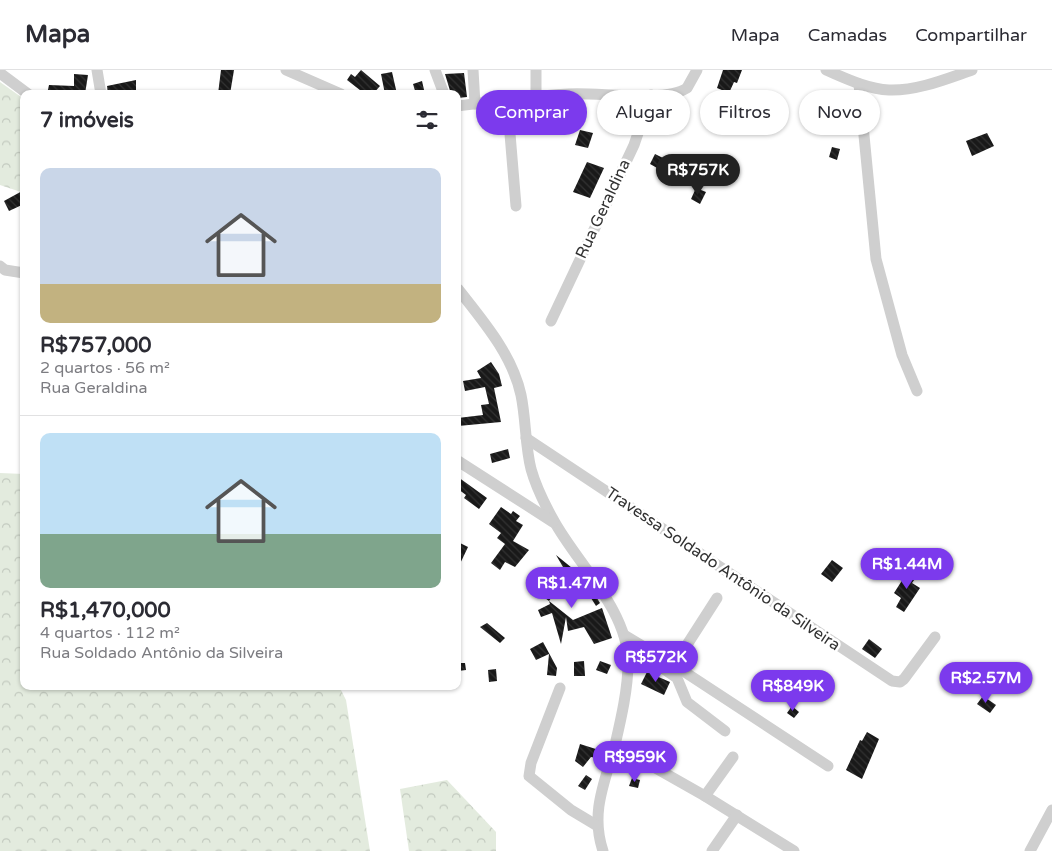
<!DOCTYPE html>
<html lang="pt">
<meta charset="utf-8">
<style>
body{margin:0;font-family:"Varela Round",sans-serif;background:#f7f7f7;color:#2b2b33;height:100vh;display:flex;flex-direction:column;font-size:19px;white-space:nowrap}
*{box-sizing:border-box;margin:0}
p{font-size:16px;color:#7c7c81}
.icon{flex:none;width:28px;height:28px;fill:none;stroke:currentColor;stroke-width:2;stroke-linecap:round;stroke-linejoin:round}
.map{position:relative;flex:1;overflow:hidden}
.details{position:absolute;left:20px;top:20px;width:441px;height:600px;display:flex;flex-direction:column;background:#fff;border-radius:10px;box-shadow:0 1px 4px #0004}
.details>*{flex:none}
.top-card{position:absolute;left:476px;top:20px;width:475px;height:45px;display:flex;gap:10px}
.price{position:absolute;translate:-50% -42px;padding:0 11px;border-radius:18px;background:#7c3aed;color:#fff;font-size:16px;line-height:32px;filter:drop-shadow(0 1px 2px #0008)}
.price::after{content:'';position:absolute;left:50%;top:30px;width:15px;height:11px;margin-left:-8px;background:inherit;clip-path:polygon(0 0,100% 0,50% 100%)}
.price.active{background:#222;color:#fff}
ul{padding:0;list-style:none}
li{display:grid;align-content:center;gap:10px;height:265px;padding:0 20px}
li+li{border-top:1px solid #e1e1e2}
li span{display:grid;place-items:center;height:155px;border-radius:10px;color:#555}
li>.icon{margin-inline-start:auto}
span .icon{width:90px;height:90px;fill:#fffc;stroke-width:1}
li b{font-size:21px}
h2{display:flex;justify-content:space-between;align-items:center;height:60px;padding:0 20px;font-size:21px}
.pill{padding:0 18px;border-radius:22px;background:#fff;box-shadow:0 1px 4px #0004;font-size:18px;line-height:45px}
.pill.active{background:#7c3aed;color:#fff}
header{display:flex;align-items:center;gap:30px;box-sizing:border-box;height:70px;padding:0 25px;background:#fff;border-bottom:1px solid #e1e1e2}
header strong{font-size:24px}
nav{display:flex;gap:28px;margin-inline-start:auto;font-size:18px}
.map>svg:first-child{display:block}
</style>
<header>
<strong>Mapa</strong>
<nav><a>Mapa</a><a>Camadas</a><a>Compartilhar</a></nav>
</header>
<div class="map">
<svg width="1052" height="781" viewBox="0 0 1052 781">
<defs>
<pattern id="forest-crowns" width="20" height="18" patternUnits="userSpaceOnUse" patternTransform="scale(1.25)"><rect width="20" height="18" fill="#e3ebde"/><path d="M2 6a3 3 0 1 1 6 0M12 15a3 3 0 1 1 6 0" fill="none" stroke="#c3cabf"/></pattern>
<pattern id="building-back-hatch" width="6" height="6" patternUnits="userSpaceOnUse" patternTransform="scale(1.25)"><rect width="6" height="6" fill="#191919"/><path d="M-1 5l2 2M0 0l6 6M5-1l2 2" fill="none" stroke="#323232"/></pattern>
</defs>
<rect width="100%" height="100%" fill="#fff"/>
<!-- forest -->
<g fill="url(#forest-crowns)">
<polygon points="0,12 24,29 24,123 0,115"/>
<polygon points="0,403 24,404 24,616 339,616 346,630 370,781 0,781"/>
<polygon points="447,710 496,762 496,781 409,781 400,719"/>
</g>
<!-- building -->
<g fill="url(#building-back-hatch)">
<polygon points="221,0 234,0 230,24 218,24"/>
<polygon points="361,0 380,16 373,24 365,24 347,10 351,4 355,7"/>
<polygon points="723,0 742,0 737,13 734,12 729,23 717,18"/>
<polygon points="392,2 397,24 385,24 381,4"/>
<polygon points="464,3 467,27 458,28 458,24 451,24 445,4"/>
<polygon points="74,4 88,5 85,24 47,24 49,15 74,16"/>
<polygon points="136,10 136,24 108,24 107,16"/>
<polygon points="422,11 425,24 416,24 413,14"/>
<polygon points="608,50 618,55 614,62 605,58"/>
<polygon points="580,60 593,63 588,78 575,75"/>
<polygon points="987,63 994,76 972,86 966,71"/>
<polygon points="832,77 840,79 837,90 829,87"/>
<polygon points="655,84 665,89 659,99 650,94"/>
<polygon points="587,92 604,98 590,128 573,122"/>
<polygon points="696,118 706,122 700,134 691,129"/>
<polygon points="24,120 24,134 9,141 4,131"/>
<polygon points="491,292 499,304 502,316 494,318 501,352 458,356 458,348 483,345 481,335 489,334 485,317 465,321 463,311 481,308 477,301"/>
<polygon points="508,379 510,388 492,393 490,384"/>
<polygon points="458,407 487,428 479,439 464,428 466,425 458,419"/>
<polygon points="501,437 511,444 513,441 520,446 516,451 523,455 513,471 529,480 515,497 505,492 500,500 491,493 505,474 497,468 501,463 489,454"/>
<polygon points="460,473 468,477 458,498 458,477"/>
<polygon points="556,485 577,502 576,503 584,520 567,505 549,531 573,550 602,538 612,568 594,574 584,557 568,561 566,547 561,574 552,543 541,547 538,540 550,534 549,531 530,517 535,511 544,518 553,504 556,505 563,497"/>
<polygon points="832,490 843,498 832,512 821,504"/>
<polygon points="910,498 919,503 912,513 920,518 904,542 896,537 901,528 894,523"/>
<polygon points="595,525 600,533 596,536 591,528"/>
<polygon points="487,553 505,568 500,573 480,557"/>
<polygon points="869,569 882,579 875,588 862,579"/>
<polygon points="543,572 557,598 556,606 547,605 549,584 536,590 530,579"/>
<polygon points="584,591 585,606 574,606 574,592"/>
<polygon points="600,591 611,595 607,604 596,600"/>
<polygon points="458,593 465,593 466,600 458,601"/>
<polygon points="1000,594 1008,597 1003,609 995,605"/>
<polygon points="496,599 497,611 489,612 488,600"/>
<polygon points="647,602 670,612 664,625 641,614"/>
<polygon points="795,607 804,612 806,609 815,615 807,628 790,616"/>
<polygon points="983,626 996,635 990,643 977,634"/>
<polygon points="792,636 799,642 794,648 787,643"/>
<polygon points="867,662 879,669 862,709 846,700 860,670 862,671"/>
<polygon points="580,674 599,680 597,688 591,687 583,697 575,691"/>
<polygon points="586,705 592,709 585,720 578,716"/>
<polygon points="632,708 640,710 638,718 629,716"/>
</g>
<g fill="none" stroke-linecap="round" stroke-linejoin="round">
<!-- minor -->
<g stroke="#cfcfcf" stroke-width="11">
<polyline points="97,0 101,24"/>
<polyline points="286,0 341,24"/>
<polyline points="435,0 444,24"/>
<polyline points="473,0 475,34"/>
<path d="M826 0C845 8 867 19 889 20 917 21 946 9 972 0"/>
<polyline points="0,3 28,24"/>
<polyline points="859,14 876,189 902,285 917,321"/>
<polyline points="536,26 536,0"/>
<polyline points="507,28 516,136"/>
<path d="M458 36C495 31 531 26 569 24 599 22 664 33 687 18L697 0"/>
<polyline points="0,196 5,200 24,203"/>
<path d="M458 219C483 251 512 284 521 325 526 349 525 375 531 399 536 417 545 435 554 451 577 493 629 542 628 593 628 619 621 649 615 675 605 712 590 742 603 781"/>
<polyline points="551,251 634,75 651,25"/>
<polyline points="526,368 892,611 900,612 904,609 935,567"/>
<polyline points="458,391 553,452"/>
<polyline points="624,565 674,595 828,696"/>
<polyline points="642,584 677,608 687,632 725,661"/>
<polyline points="674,595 717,528"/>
<polyline points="560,618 531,693 529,706 571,740 596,755"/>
<polyline points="615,675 705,726 794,781"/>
<polyline points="705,726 733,687"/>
<polyline points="712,781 737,745"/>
<polyline points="1030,781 1052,740"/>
</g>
</g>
<g text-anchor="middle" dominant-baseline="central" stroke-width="5" stroke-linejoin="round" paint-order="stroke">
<!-- street labels -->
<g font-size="16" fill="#323232" stroke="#fff">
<text transform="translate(603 139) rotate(-65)">Rua Geraldina</text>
<text transform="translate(723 499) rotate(34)">Travessa Soldado Antônio da Silveira</text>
</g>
</g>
</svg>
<b class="price active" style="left:698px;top:126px">R$757K</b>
<b class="price" style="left:907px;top:520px">R$1.44M</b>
<b class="price" style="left:572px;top:539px">R$1.47M</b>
<b class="price" style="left:656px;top:613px">R$572K</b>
<b class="price" style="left:986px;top:634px">R$2.57M</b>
<b class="price" style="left:793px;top:642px">R$849K</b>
<b class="price" style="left:635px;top:713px">R$959K</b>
<div class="top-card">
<a class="pill active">Comprar</a>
<a class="pill">Alugar</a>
<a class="pill">Filtros</a>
<a class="pill">Novo</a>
</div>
<section class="details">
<h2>7 imóveis<svg class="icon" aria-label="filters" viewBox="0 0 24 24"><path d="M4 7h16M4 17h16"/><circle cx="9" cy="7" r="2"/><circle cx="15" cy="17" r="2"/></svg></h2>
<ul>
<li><span style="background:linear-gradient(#c9d6e8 75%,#c2b280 0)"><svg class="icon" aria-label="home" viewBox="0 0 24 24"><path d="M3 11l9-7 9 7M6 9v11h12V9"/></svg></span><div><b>R$757,000</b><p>2 quartos · 56 m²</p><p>Rua Geraldina</p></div></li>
<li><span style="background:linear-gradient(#bfe0f5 65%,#7fa58c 0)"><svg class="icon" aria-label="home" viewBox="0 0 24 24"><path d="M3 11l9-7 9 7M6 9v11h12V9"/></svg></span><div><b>R$1,470,000</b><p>4 quartos · 112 m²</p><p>Rua Soldado Antônio da Silveira</p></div></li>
</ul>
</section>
</div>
